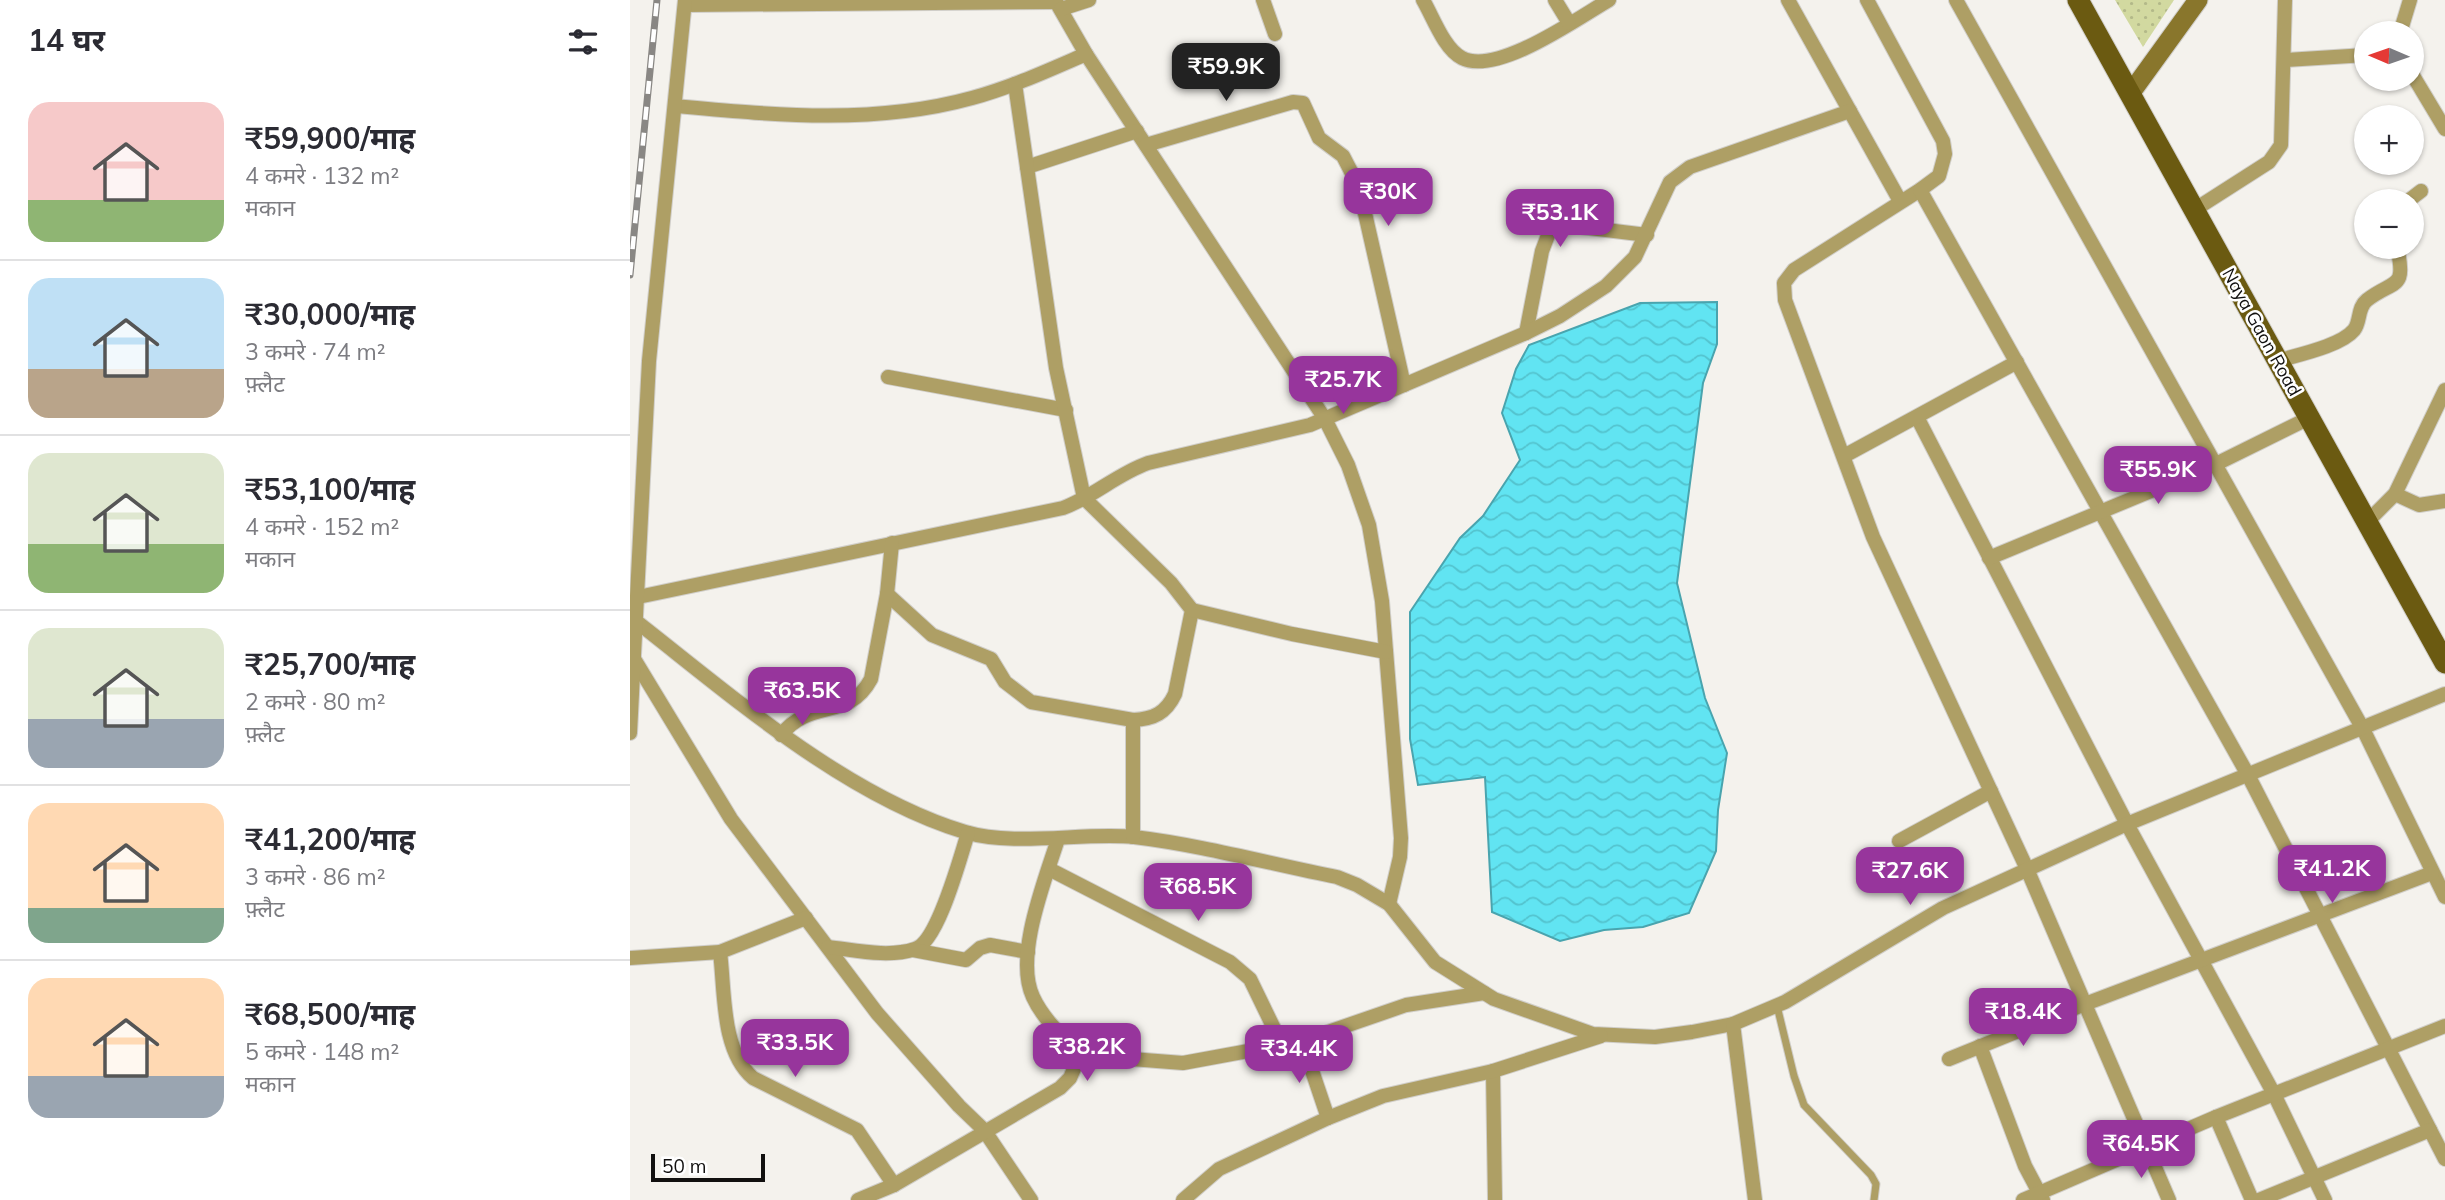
<!DOCTYPE html>
<html lang="hi">
<meta charset="utf-8">
<style>
body{margin:0;font-family:Mulish,"Noto Sans Devanagari",sans-serif;background:#f7f7f7;color:#2b2b33;height:100vh;display:flex;flex-direction:column;font-size:26px;white-space:nowrap}
*{box-sizing:border-box;margin:0}
p{font-size:23px;color:#7c7c81}
.icon{flex:none;width:38px;height:38px;fill:none;stroke:currentColor;stroke-width:2;stroke-linecap:round;stroke-linejoin:round}
.map{position:relative;flex:1;overflow:hidden}
.panel{display:flex;flex-direction:column;background:#fff;width:630px}
.panel>*{flex:none}
.needle{width:46px;rotate:272deg}
.controls{position:absolute;left:1724px;top:21px;display:grid;gap:14px}
.controls a{display:grid;place-items:center;width:70px;height:70px;border-radius:50%;background:#fff;box-shadow:0 2px 5px #0004;font-size:35px}
.scale{position:absolute;left:21px;bottom:18px;width:114px;box-sizing:border-box;padding-left:7px;border:4px solid #11100f;border-top:0;font-size:19px;line-height:24px;white-space:nowrap;color:#11100f;-webkit-text-stroke:5px #fff;paint-order:stroke}
.price{position:absolute;translate:-50% -60px;padding:0 16px;border-radius:14px;background:#97359c;color:#fff;font-size:23px;line-height:46px;filter:drop-shadow(0 2px 4px #0008)}
.price::after{content:'';position:absolute;left:50%;top:42px;width:21px;height:16px;margin-left:-10px;background:inherit;clip-path:polygon(0 0,100% 0,50% 100%)}
.price.current{background:#222;color:#fff}
ul{padding:0;list-style:none}
li{display:flex;align-items:center;gap:21px;height:175px;padding:0 28px}
li+li{border-top:2px solid #e1e1e2}
li span{display:grid;place-items:center;flex:none;width:196px;height:140px;border-radius:21px;color:#555}
li>.icon{margin-inline-start:auto}
span .icon{width:84px;height:84px;fill:#fffc;stroke-width:1}
li b{font-size:30px}
h2{display:flex;justify-content:space-between;align-items:center;height:84px;padding:0 28px;font-size:30px}
main{display:flex;flex:1;min-height:0}
.map>svg:first-child{display:block}
</style>
<main>
<section class="panel">
<h2>14 घर<svg class="icon" aria-label="filters" viewBox="0 0 24 24"><path d="M4 7h16M4 17h16"/><circle cx="9" cy="7" r="2"/><circle cx="15" cy="17" r="2"/></svg></h2>
<ul>
<li><span style="background:linear-gradient(#f6c9c9 70%,#8fb573 0)"><svg class="icon" aria-label="home" viewBox="0 0 24 24"><path d="M3 11l9-7 9 7M6 9v11h12V9"/></svg></span><div><b>₹59,900/माह</b><p>4 कमरे · 132 m²</p><p>मकान</p></div></li>
<li><span style="background:linear-gradient(#bfe0f5 65%,#b9a48a 0)"><svg class="icon" aria-label="home" viewBox="0 0 24 24"><path d="M3 11l9-7 9 7M6 9v11h12V9"/></svg></span><div><b>₹30,000/माह</b><p>3 कमरे · 74 m²</p><p>फ़्लैट</p></div></li>
<li><span style="background:linear-gradient(#dfe7d0 65%,#8fb573 0)"><svg class="icon" aria-label="home" viewBox="0 0 24 24"><path d="M3 11l9-7 9 7M6 9v11h12V9"/></svg></span><div><b>₹53,100/माह</b><p>4 कमरे · 152 m²</p><p>मकान</p></div></li>
<li><span style="background:linear-gradient(#dfe7d0 65%,#9aa5b1 0)"><svg class="icon" aria-label="home" viewBox="0 0 24 24"><path d="M3 11l9-7 9 7M6 9v11h12V9"/></svg></span><div><b>₹25,700/माह</b><p>2 कमरे · 80 m²</p><p>फ़्लैट</p></div></li>
<li><span style="background:linear-gradient(#ffd9b3 75%,#7fa58c 0)"><svg class="icon" aria-label="home" viewBox="0 0 24 24"><path d="M3 11l9-7 9 7M6 9v11h12V9"/></svg></span><div><b>₹41,200/माह</b><p>3 कमरे · 86 m²</p><p>फ़्लैट</p></div></li>
<li><span style="background:linear-gradient(#ffd9b3 70%,#9aa5b1 0)"><svg class="icon" aria-label="home" viewBox="0 0 24 24"><path d="M3 11l9-7 9 7M6 9v11h12V9"/></svg></span><div><b>₹68,500/माह</b><p>5 कमरे · 148 m²</p><p>मकान</p></div></li>
</ul>
</section>
<div class="map">
<svg width="1815" height="1200" viewBox="0 0 1815 1200">
<defs>
<pattern id="grass-dots" width="8" height="8" patternUnits="userSpaceOnUse" patternTransform="scale(1.75)"><rect width="8" height="8" fill="#d2d9a0"/><path d="M2 2h.1M6 6h.1" fill="none" stroke="#b3b989" stroke-width="1.8" stroke-linecap="round"/></pattern>
<pattern id="water-waves" width="16" height="10" patternUnits="userSpaceOnUse" patternTransform="scale(1.75)"><rect width="16" height="10" fill="#61e4f2"/><path d="M0 5q4-4 8 0t8 0" fill="none" stroke="#53c3ce"/></pattern>
</defs>
<rect width="100%" height="100%" fill="#f4f2ed"/>
<!-- grass -->
<polygon fill="url(#grass-dots)" points="1485,0 1544,0 1513,47"/>
<!-- water -->
<polygon fill="url(#water-waves)" stroke="#49a4ae" stroke-width="2" points="1087,302 1087,344 1073,383 1047,583 1075,698 1097,753 1088,810 1086,851 1059,913 1013,927 974,930 930,941 862,912 855,777 788,785 780,739 780,612 830,538 853,516 890,460 872,413 886,369 899,345 1010,303"/>
<g fill="none" stroke-linecap="round" stroke-linejoin="round">
<defs>
<polyline id="lane" points="1147,1006 1164,1076 1174,1105 1241,1175 1246,1184 1244,1200"/>
<g id="street">
<polyline points="425,0 456,54 695,419 718,465 739,525 752,601 771,838 770,857 759,904"/>
<polyline points="633,0 645,34"/>
<path d="M793 0C803 17 814 49 832 58 867 76 948 18 979 0"/>
<polyline points="925,0 939,23"/>
<polyline points="1158,0 1270,201"/>
<polyline points="1237,0 1313,141 1315,154 1309,176 1290,190 1164,270 1154,283 1155,300 1243,537 1397,869 1539,1200"/>
<polyline points="1326,0 1733,729 1815,897"/>
<polyline points="55,5 426,2"/>
<polyline points="431,9 459,0"/>
<polyline points="1770,33 1780,0"/>
<polyline points="1655,60 1736,55"/>
<polyline points="1782,74 1815,129"/>
<path d="M45 106C144 115 244 125 342 98 382 87 419 70 456 54"/>
<polyline points="516,145 663,102 673,103 689,138 713,156 729,187 774,385"/>
<polyline points="397,167 507,131"/>
<polyline points="1290,190 1618,775 1815,1159"/>
<polyline points="1778,201 1791,191"/>
<polyline points="1564,210 1639,162 1651,145 1655,0"/>
<polyline points="896,333 912,251 920,230 935,225 1017,235"/>
<path d="M1647 361C1667 355 1711 346 1724 330 1731 321 1727 308 1737 300 1764 279 1777 291 1767 247"/>
<polyline points="258,377 436,410"/>
<polyline points="1287,417 1497,824 1644,1094 1695,1200"/>
<polyline points="1214,456 1387,362"/>
<polyline points="1765,494 1789,505 1815,501"/>
<polyline points="1737,522 1765,494 1815,390"/>
<polyline points="1359,558 1586,464 1679,418"/>
<path d="M257 594 302 635 361 659 375 682 401 702 503 720C524 719 536 713 545 694L562 610 541 583 454 498 426 368 385 84"/>
<path d="M8 597 433 508C463 497 487 474 518 463L680 425 896 333 930 316 976 286 1005 257 1040 182 1060 167 1220 111"/>
<polyline points="562,610 662,634 756,652"/>
<path d="M7 622C103 697 216 796 335 832 385 847 453 832 504 837 571 845 641 864 707 877L727 885 759 904 805 962 864 999 963 1034 1025 1037 1062 1032 1103 1024 1155 1002 1313 908 1497 824 1815 694"/>
<polyline points="4,659 101,819 247,1013 329,1106 354,1130 401,1200"/>
<polyline points="0,733 19,361 55,0"/>
<path d="M151 735C181 697 218 722 241 679L257 594 262 543"/>
<polyline points="503,837 503,720"/>
<polyline points="1269,841 1361,791"/>
<polyline points="419,869 600,962 620,979 652,1045"/>
<path d="M198 947C225 950 258 958 285 949 308 942 330 858 338 833"/>
<polyline points="283,950 336,960 350,948 360,945 398,952"/>
<path d="M90 952C95 991 91 1051 123 1078L227 1130 264 1185"/>
<polyline points="0,958 90,952 176,918"/>
<polyline points="1103,1024 1125,1200"/>
<polyline points="672,1041 698,1118"/>
<polyline points="1350,1046 1395,1166 1413,1200"/>
<polyline points="450,1055 553,1063 672,1041 776,1005 854,993"/>
<polyline points="1319,1059 1455,1004 1802,873"/>
<polyline points="863,1071 865,1200"/>
<polyline points="1586,1117 1622,1200"/>
<path d="M228 1200 264 1185 430 1088 440 1078 450 1055C433 1037 413 1019 403 997 384 957 415 880 428 839"/>
<polyline points="553,1200 589,1169 698,1118 753,1096 863,1071 971,1036"/>
<polyline points="1393,1200 1586,1117 1815,1026"/>
<polyline points="1629,1200 1800,1130"/>
</g>
<polyline id="secondary" points="1500,94 1568,0"/>
<polyline id="primary" points="1448,0 1815,663"/>
</defs>
<!-- lane casing -->
<use href="#lane" stroke="#d0cec9" stroke-width="9"/>
<!-- street casing -->
<use href="#street" stroke="#d0cec9" stroke-width="16"/>
<!-- secondary casing -->
<use href="#secondary" stroke="#d0cec9" stroke-width="21"/>
<!-- primary casing -->
<use href="#primary" stroke="#d0cec9" stroke-width="23"/>
<!-- lane -->
<use href="#lane" stroke="#ae9f65" stroke-width="7"/>
<!-- street -->
<use href="#street" stroke="#ae9f65" stroke-width="14"/>
<!-- secondary -->
<use href="#secondary" stroke="#89762c" stroke-width="19"/>
<!-- primary -->
<use href="#primary" stroke="#6b5a11" stroke-width="21"/>
<defs>
<polyline id="rail" points="0,275 27,0"/>
</defs>
<!-- rail casing -->
<use href="#rail" stroke="#898784" stroke-width="7"/>
<!-- rail -->
<use href="#rail" stroke="#fff" stroke-width="4.5" stroke-dasharray="13" stroke-linecap="butt"/>
</g>
<g text-anchor="middle" dominant-baseline="central" stroke-width="5" stroke-linejoin="round" paint-order="stroke">
<!-- street labels -->
<g font-size="18" fill="#11100f" stroke="#fff">
<text transform="translate(1632 332) rotate(61)">Naya Gaon Road</text>
</g>
</g>
</svg>
<div class="controls">
<a><svg class="needle" viewBox="-14 -14 28 28"><path d="M0-13l5 13h-10z" fill="#e53935"/><path d="M0 13l5-13h-10z" fill="#7c7c81"/></svg></a>
<a>+</a>
<a>−</a>
</div>
<div class="scale">50 m</div>
<b class="price current" style="left:596px;top:103px">₹59.9K</b>
<b class="price" style="left:758px;top:228px">₹30K</b>
<b class="price" style="left:930px;top:249px">₹53.1K</b>
<b class="price" style="left:713px;top:416px">₹25.7K</b>
<b class="price" style="left:1528px;top:506px">₹55.9K</b>
<b class="price" style="left:172px;top:727px">₹63.5K</b>
<b class="price" style="left:1702px;top:905px">₹41.2K</b>
<b class="price" style="left:1280px;top:907px">₹27.6K</b>
<b class="price" style="left:568px;top:923px">₹68.5K</b>
<b class="price" style="left:1393px;top:1048px">₹18.4K</b>
<b class="price" style="left:165px;top:1079px">₹33.5K</b>
<b class="price" style="left:457px;top:1083px">₹38.2K</b>
<b class="price" style="left:669px;top:1085px">₹34.4K</b>
<b class="price" style="left:1511px;top:1180px">₹64.5K</b>
</div>
</main>
